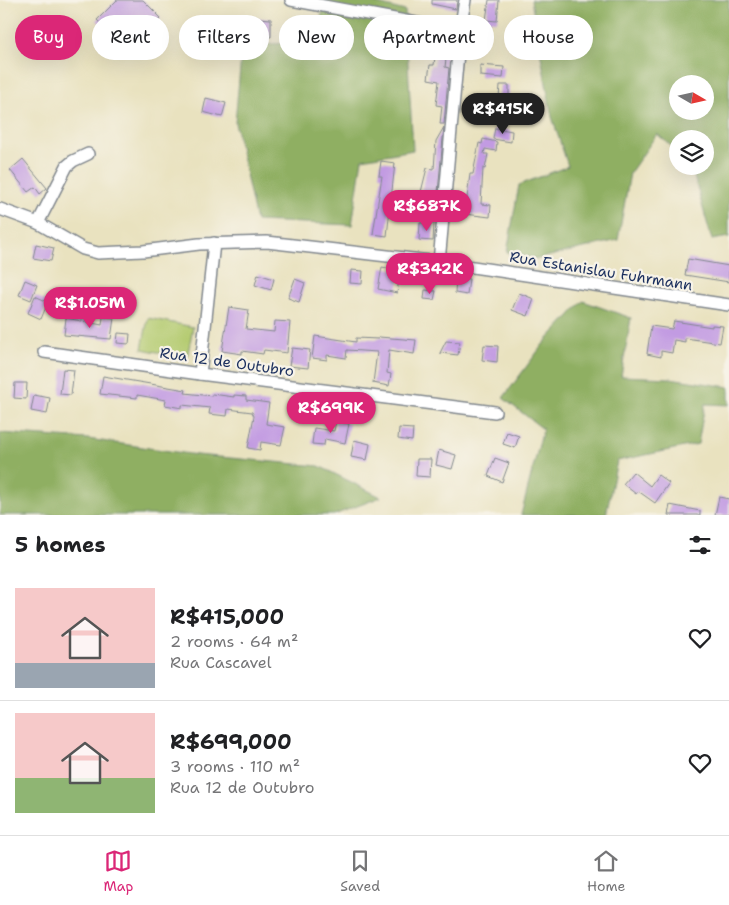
<!DOCTYPE html>
<meta charset="utf-8">
<style>
body{margin:0;font-family:"Shantell Sans",sans-serif;background:#f6f6f6;color:#202124;height:100vh;display:flex;flex-direction:column;font-size:19px;white-space:nowrap}
*{box-sizing:border-box;margin:0}
p{font-size:16px;color:#757577}
.icon{flex:none;width:28px;height:28px;fill:none;stroke:currentColor;stroke-width:2;stroke-linecap:round;stroke-linejoin:round}
.map{position:relative;height:515px;overflow:hidden}
.panel{display:flex;flex-direction:column;background:#fff;flex:1}
.panel>*{flex:none}
.banner{position:absolute;left:15px;top:15px;width:700px;height:45px;display:flex;gap:10px}
.needle{width:32px;rotate:99deg}
.tools{position:absolute;left:669px;top:75px;display:grid;gap:10px}
.tools a{display:grid;place-items:center;width:45px;height:45px;border-radius:50%;background:#fff;box-shadow:0 5px 20px #0002;font-size:25px}
.price{position:absolute;translate:-50% -42px;padding:0 11px;border-radius:18px;background:#db2777;color:#fff;font-size:16px;line-height:32px;filter:drop-shadow(0 1px 2px #0008)}
.price::after{content:'';position:absolute;left:50%;top:30px;width:15px;height:11px;margin-left:-8px;background:inherit;clip-path:polygon(0 0,100% 0,50% 100%)}
.price.on{background:#222;color:#fff}
ul{padding:0;list-style:none}
li{display:flex;align-items:center;gap:15px;height:125px;padding:0 15px}
li+li{border-top:1px solid #e0e0e0}
li span{display:grid;place-items:center;flex:none;width:140px;height:100px;border-radius:0px;color:#555}
li>.icon{margin-inline-start:auto}
span .icon{width:60px;height:60px;fill:#fffc;stroke-width:1}
li b{font-size:21px}
h2{display:flex;justify-content:space-between;align-items:center;height:60px;padding:0 15px;font-size:21px}
.tag{padding:0 18px;border-radius:22px;background:#fff;box-shadow:0 5px 20px #0002;font-size:18px;line-height:45px}
.tag.on{background:#db2777;color:#fff}
.tab-bar{display:flex;justify-content:space-around;align-items:center;height:70px;border-top:1px solid #e0e0e0;background:#fff;font-size:14px;color:#757577}
.tab-bar a{display:grid;justify-items:center;gap:2px}
.tab-bar .on{color:#db2777}
.map>svg:first-child{display:block}
</style>
<div class="map">
<svg width="729" height="515" viewBox="0 0 729 515">
<rect width="100%" height="100%" fill="#f7f3e8"/>
<filter id="ink" filterUnits="userSpaceOnUse"><feTurbulence type="fractalNoise" baseFrequency=".02" numOctaves="2"/><feDisplacementMap in="SourceGraphic" scale="10" xChannelSelector="R" yChannelSelector="G"/><feConvolveMatrix kernelMatrix="1 2 1 2 8 2 1 2 1" color-interpolation-filters="sRGB"/></filter>
<filter id="wash" filterUnits="userSpaceOnUse"><feTurbulence type="fractalNoise" baseFrequency=".0096" numOctaves="4" result="noise"/><feDisplacementMap in="SourceGraphic" scale="20" xChannelSelector="R" yChannelSelector="G"/><feGaussianBlur stdDeviation="1.12" result="paint"/><feColorMatrix in="noise" values="0 0 0 0 0 0 0 0 0 0 0 0 0 0 0 0 0 1.4 0 .05"/><feComposite in="paint" operator="in"/></filter>
<g filter="url(#wash)">
<rect width="100%" height="100%" fill="#e9e2bf"/>
<!-- green -->
<polygon fill="#b4cb70" stroke="#687d67" points="148,318 193,327 187,358 142,349"/>
<!-- forest -->
<g fill="#8faf62" stroke="#556f60" fill-rule="evenodd">
<polygon points="325,0 363,0 405,11 413,150 362,159 352,225 256,221 235,123 242,46 316,41"/>
<path d="M531 0H729V237L712 240 691 166H705V139H678L677 151 657 134 630 173 618 240 537 259 507 252 519 185 568 166 552 117ZM678 84H705V111H678Z"/>
<polygon points="583,301 631,318 621,376 670,378 729,387 729,405 705,404 698,444 617,461 606,515 521,515 543,429 503,398 544,343"/>
<polygon points="0,433 88,439 197,455 319,466 381,497 334,515 0,515"/>
</g>
<g id="blocks">
<!-- building -->
<g fill="#c29be2">
<polygon points="117,0 143,0 161,18 142,37 124,19 110,33 97,20"/>
<polygon points="432,0 457,0 456,9 432,4"/>
<polygon points="489,0 499,0 497,21 486,20"/>
<polygon points="259,18 271,19 271,37 251,36 251,28 256,25"/>
<polygon points="437,40 448,42 445,67 449,68 444,124 440,124 442,106 436,105 439,81 428,79 430,65 434,65"/>
<polygon points="480,65 504,67 503,78 480,76"/>
<polygon points="500,85 509,85 509,98 499,98"/>
<polygon points="206,98 226,103 222,117 203,112"/>
<polygon points="500,107 500,116 482,116 481,108"/>
<polygon points="444,127 437,203 436,208 418,204 427,168 434,169 436,141"/>
<polygon points="495,128 512,131 511,142 493,139"/>
<polygon points="483,139 497,142 496,151 485,149 484,154 488,154 485,169 483,168 481,204 491,205 490,217 465,214 470,174 473,174 479,143 482,144"/>
<polygon points="23,159 47,188 40,194 35,187 28,192 10,170"/>
<polygon points="381,161 395,163 387,236 373,234 382,176 379,176"/>
<polygon points="420,223 434,223 433,241 419,240"/>
<polygon points="36,244 54,248 51,261 33,258"/>
<polygon points="688,259 729,266 729,282 685,275"/>
<polygon points="382,267 425,276 424,284 399,279 397,293 378,289"/>
<polygon points="351,270 363,271 362,284 350,283"/>
<polygon points="258,274 274,279 271,290 255,285"/>
<polygon points="456,277 469,279 467,295 455,293"/>
<polygon points="295,279 305,283 299,302 288,298"/>
<polygon points="25,280 37,285 31,300 19,295"/>
<polygon points="425,290 436,291 434,300 424,299"/>
<polygon points="519,293 534,299 528,316 512,310"/>
<polygon points="35,296 48,302 41,319 28,313"/>
<polygon points="229,307 249,310 246,329 274,332 275,321 290,322 287,353 264,350 263,354 242,351 242,354 222,351"/>
<polygon points="103,317 114,318 111,339 64,335 66,318 102,325"/>
<polygon points="674,321 712,327 712,325 723,326 720,343 685,338 685,342 674,340 672,353 661,351 661,357 647,354 651,326 672,329"/>
<polygon points="118,333 130,334 129,344 117,343"/>
<polygon points="315,336 356,342 356,338 378,339 379,337 416,340 414,354 389,350 387,373 391,374 389,386 373,383 377,352 347,350 346,358 327,355 327,360 312,358"/>
<polygon points="446,341 460,342 458,355 440,353"/>
<polygon points="484,345 498,346 497,362 482,360"/>
<polygon points="292,348 310,350 308,368 289,366"/>
<polygon points="63,369 74,370 71,395 60,394"/>
<polygon points="103,376 186,390 185,393 212,396 212,394 234,397 234,395 246,396 246,400 269,403 266,424 285,427 281,445 261,442 260,450 248,448 254,416 252,412 228,409 227,416 209,414 210,408 182,405 182,408 165,405 166,400 137,395 137,398 100,394"/>
<polygon points="15,383 27,383 26,399 14,398"/>
<polygon points="34,395 50,398 47,414 31,411"/>
<polygon points="336,421 349,424 345,443 325,439 324,445 312,444 314,428 334,431"/>
<polygon points="399,428 413,429 412,441 398,439"/>
<polygon points="507,432 519,436 515,448 503,444"/>
<polygon points="354,440 370,444 367,460 351,457"/>
<polygon points="439,450 456,455 452,469 436,465"/>
<polygon points="495,458 509,463 502,482 488,476"/>
<polygon points="417,459 431,459 430,477 416,476"/>
<polygon points="633,472 650,486 658,475 669,483 655,503 638,491 636,494 623,484"/>
<polygon points="719,497 729,499 729,515 715,515"/>
<polygon points="670,505 700,511 700,515 668,515"/>
</g>
</g>
</g>
<g filter="url(#ink)">
<use href="#blocks" fill-opacity="0" stroke="#82888e" stroke-width="1"/>
<g fill="none" stroke-linecap="round" stroke-linejoin="round">
<defs>
<g id="minor">
<polyline points="291,0 460,31"/>
<polyline points="0,209 38,223 83,249 98,253 143,251 199,244 267,242 439,262 729,305"/>
<polyline points="38,223 67,166 73,161 88,154"/>
<polyline points="439,262 460,31 465,0"/>
<polyline points="44,352 200,374 495,412"/>
<polyline points="200,374 214,243"/>
</g>
</defs>
<!-- minor casing -->
<use href="#minor" stroke="#82888e" stroke-width="14"/>
<!-- minor -->
<use href="#minor" stroke="#fff" stroke-width="11"/>
</g>
</g>
<g text-anchor="middle" dominant-baseline="central" stroke-width="4.5" stroke-linejoin="round" paint-order="stroke">
<!-- street labels -->
<g font-size="15" fill="#1b2f5e" stroke="#f7f3e8">
<text transform="translate(601 271) rotate(9)">Rua Estanislau Fuhrmann</text>
<text transform="translate(227 362) rotate(8)">Rua 12 de Outubro</text>
</g>
</g>
</svg>
<div class="tools">
<a><svg class="needle" viewBox="-14 -14 28 28"><path d="M0-13l5 13h-10z" fill="#e53935"/><path d="M0 13l5-13h-10z" fill="#757577"/></svg></a>
<a><svg class="icon" aria-label="layers" viewBox="0 0 24 24"><path d="M12 4l9 5-9 5-9-5zM3 14l9 5 9-5"/></svg></a>
</div>
<b class="price on" style="left:503px;top:135px">R$415K</b>
<b class="price" style="left:427px;top:232px">R$687K</b>
<b class="price" style="left:430px;top:295px">R$342K</b>
<b class="price" style="left:90px;top:329px">R$1.05M</b>
<b class="price" style="left:331px;top:434px">R$699K</b>
<div class="banner">
<a class="tag on">Buy</a>
<a class="tag">Rent</a>
<a class="tag">Filters</a>
<a class="tag">New</a>
<a class="tag">Apartment</a>
<a class="tag">House</a>
</div>
</div>
<section class="panel">
<h2>5 homes<svg class="icon" aria-label="filters" viewBox="0 0 24 24"><path d="M4 7h16M4 17h16"/><circle cx="9" cy="7" r="2"/><circle cx="15" cy="17" r="2"/></svg></h2>
<ul>
<li><span style="background:linear-gradient(#f6c9c9 75%,#9aa5b1 0)"><svg class="icon" aria-label="home" viewBox="0 0 24 24"><path d="M3 11l9-7 9 7M6 9v11h12V9"/></svg></span><div><b>R$415,000</b><p>2 rooms · 64 m²</p><p>Rua Cascavel</p></div><svg class="icon" aria-label="heart" viewBox="0 0 24 24"><path d="M12 20l-8-8c-3-5 5-10 8-4 3-6 11-1 8 4z"/></svg></li>
<li><span style="background:linear-gradient(#f6c9c9 65%,#8fb573 0)"><svg class="icon" aria-label="home" viewBox="0 0 24 24"><path d="M3 11l9-7 9 7M6 9v11h12V9"/></svg></span><div><b>R$699,000</b><p>3 rooms · 110 m²</p><p>Rua 12 de Outubro</p></div><svg class="icon" aria-label="heart" viewBox="0 0 24 24"><path d="M12 20l-8-8c-3-5 5-10 8-4 3-6 11-1 8 4z"/></svg></li>
</ul>
</section>
<nav class="tab-bar">
<a class="on"><svg class="icon" aria-label="map" viewBox="0 0 24 24"><path d="M3 6l6-2 6 2 6-2v14l-6 2-6-2-6 2zM9 4v14M15 6v14"/></svg>Map</a>
<a><svg class="icon" aria-label="saved" viewBox="0 0 24 24"><path d="M7 4h10v16l-5-4-5 4z"/></svg>Saved</a>
<a><svg class="icon" aria-label="home" viewBox="0 0 24 24"><path d="M3 11l9-7 9 7M6 9v11h12V9"/></svg>Home</a>
</nav>
